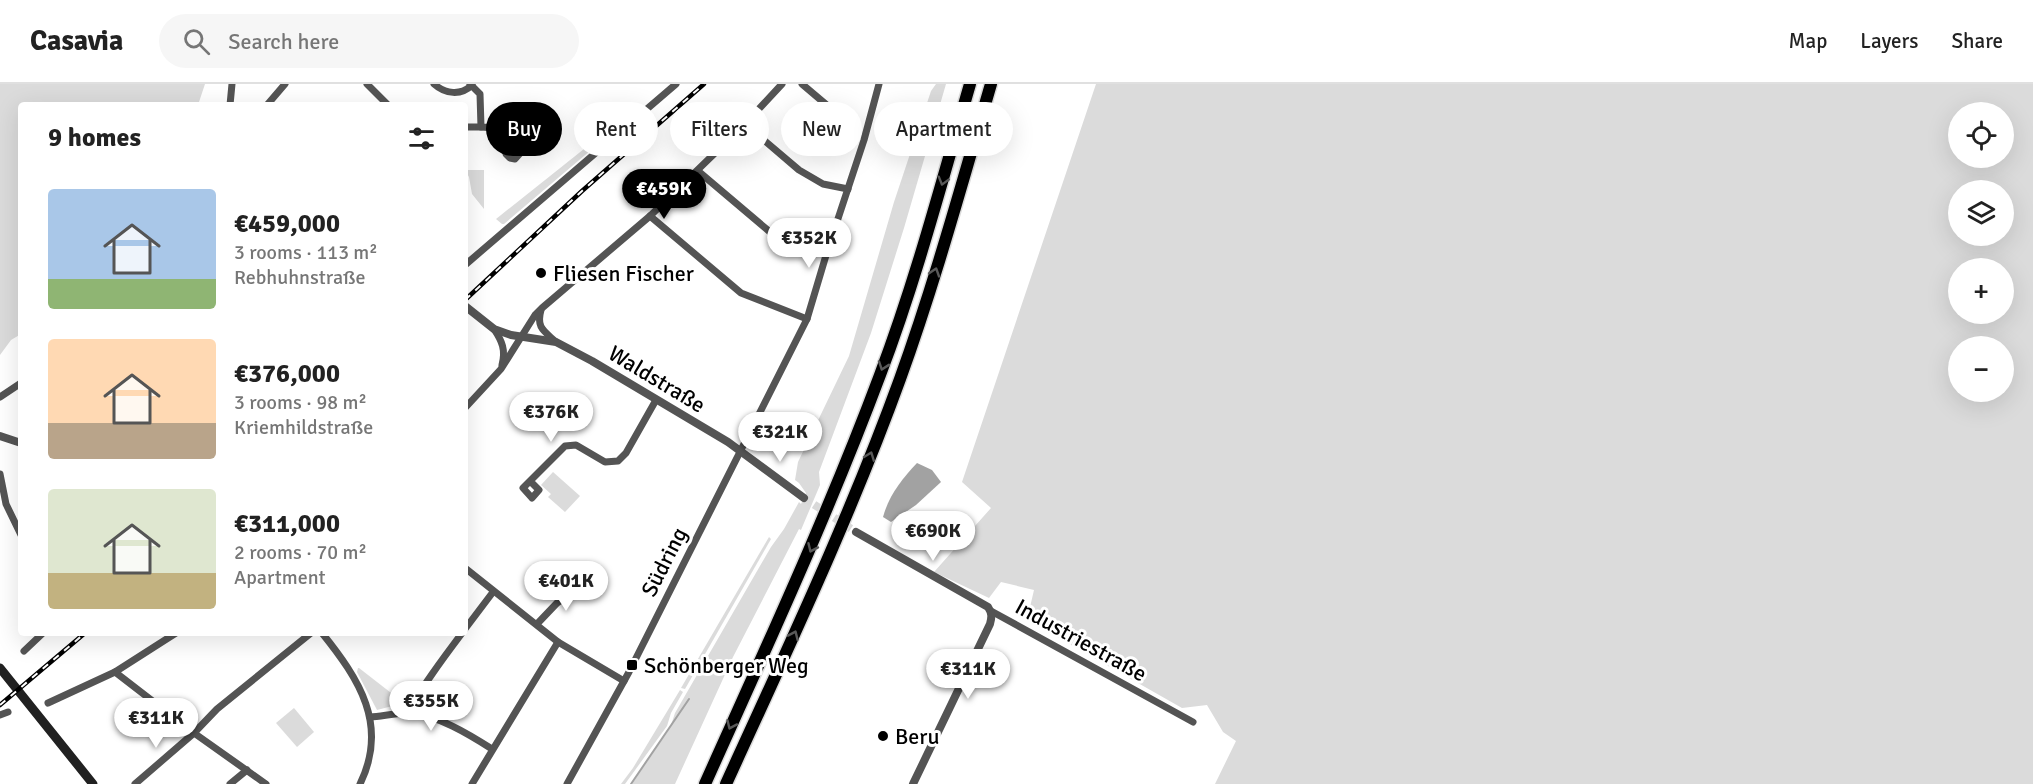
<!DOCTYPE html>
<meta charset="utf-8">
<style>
body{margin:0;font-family:Signika,sans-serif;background:#f6f6f6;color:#222;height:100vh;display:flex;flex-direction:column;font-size:22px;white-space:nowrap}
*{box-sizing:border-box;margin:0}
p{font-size:20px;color:#767676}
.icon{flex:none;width:33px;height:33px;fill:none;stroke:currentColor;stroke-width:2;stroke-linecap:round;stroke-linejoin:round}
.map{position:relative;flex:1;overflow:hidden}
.sheet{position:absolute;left:18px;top:18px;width:450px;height:534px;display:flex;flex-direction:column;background:#fff;border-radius:6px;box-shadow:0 6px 24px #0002}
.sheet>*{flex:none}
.banner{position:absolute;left:486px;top:18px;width:570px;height:54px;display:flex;gap:12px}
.buttons{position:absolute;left:1948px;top:18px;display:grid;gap:12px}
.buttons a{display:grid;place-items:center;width:66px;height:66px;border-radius:50%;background:#fff;box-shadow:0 6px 24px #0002;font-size:30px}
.price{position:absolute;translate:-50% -51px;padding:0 14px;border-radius:21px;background:#fff;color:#222;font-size:20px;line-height:39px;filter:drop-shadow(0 2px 3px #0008)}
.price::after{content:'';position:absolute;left:50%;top:36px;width:18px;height:14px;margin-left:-9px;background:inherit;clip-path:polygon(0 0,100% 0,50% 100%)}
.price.on{background:#000;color:#fff}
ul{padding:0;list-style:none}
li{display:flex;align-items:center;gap:18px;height:150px;padding:0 30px}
li span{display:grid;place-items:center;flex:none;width:168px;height:120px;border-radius:6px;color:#555}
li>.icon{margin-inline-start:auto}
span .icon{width:72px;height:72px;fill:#fffc;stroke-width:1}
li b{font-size:26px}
h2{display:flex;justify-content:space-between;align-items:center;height:72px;padding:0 30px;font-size:26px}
.tag{padding:0 21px;border-radius:27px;background:#fff;box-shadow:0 6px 24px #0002;font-size:21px;line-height:54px}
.tag.on{background:#000;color:#fff}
header{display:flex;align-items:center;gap:36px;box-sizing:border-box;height:84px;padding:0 30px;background:#fff;border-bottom:2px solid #e0e0e0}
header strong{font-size:28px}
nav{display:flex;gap:33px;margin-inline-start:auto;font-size:21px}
.search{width:420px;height:54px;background:#f6f6f6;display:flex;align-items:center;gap:15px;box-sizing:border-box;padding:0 21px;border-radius:33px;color:#767676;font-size:22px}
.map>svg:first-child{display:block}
</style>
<header>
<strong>Casavia</strong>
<div class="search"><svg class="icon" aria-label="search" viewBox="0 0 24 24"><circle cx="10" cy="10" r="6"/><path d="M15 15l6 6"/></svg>Search here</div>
<nav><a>Map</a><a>Layers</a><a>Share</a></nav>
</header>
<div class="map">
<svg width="2033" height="700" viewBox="0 0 2033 700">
<rect width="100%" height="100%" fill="#fff"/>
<!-- green -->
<g fill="#dbdbdb" fill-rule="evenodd">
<polygon points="0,0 205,0 198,21 21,21 21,250 11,256 0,271"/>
<polygon points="936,0 946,0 904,144 871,249 819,388 820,401 801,446 799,445 733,573 675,700 632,700 670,644 675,629 771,463 784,445 799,418 801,420 806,409 799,399 795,396 798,378 849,272 894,118 931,7"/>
<path d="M1096 0H2033V700H1215L1236 657 1223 648 1207 621 1182 624 1027 536 1034 506 1001 498 989 514 934 488 991 424 962 398ZM1959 28H2004V74H1959ZM1959 106H2004V152H1959ZM1959 184H2004V230H1959ZM1959 262H2004V308H1959Z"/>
<polygon points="594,57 598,60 504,140 502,140 496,135"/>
<polygon points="465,86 484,86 484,125 472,110 469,93"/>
<polygon points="553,388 580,412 565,428 548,413 551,410 541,401"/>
<polygon points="769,453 771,455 685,605 681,604"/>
<polygon points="358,584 359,584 404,619 377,626 357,588"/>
<polygon points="680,606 683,608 671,629 667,642 625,700 621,700 633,684"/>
<polygon points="294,624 314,648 297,663 276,639"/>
</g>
<!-- water -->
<path fill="#a2a2a2" d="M917 379 932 386 941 398 916 421 891 438 883 433C889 411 902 395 917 379Z"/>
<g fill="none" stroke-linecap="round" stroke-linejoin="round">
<!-- stream -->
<polyline stroke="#a2a2a2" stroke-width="2" points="631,700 689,615"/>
<!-- tertiary-tunnel -->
<polyline stroke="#d9d9d9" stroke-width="8" stroke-dasharray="8 4" stroke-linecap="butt" points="804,414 856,448"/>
<defs>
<g id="motorway">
<path d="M705 700C766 564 828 430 880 291 916 196 942 97 970 0"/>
<path d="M726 700C787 566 850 433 900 295 935 198 962 99 991 0"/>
</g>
</defs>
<!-- motorway casing -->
<use href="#motorway" stroke="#dbdbdb" stroke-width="15"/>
<!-- minor -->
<g stroke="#545454" stroke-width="7">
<polyline points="367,0 388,21"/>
<path d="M434 0C445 10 461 12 472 1"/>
<path d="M470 0 480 10 481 43C507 44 507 48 524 65L515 75 510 74 506 70 508 49"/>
<polyline points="802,0 835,28"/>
<polyline points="230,21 232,0"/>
<polyline points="267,21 285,0"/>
<polyline points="745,40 799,86 823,100 848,105"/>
<polyline points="465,43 481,43"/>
<polyline points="698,87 770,148 827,168"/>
<polyline points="650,132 741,209 807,235"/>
<polyline points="465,181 676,0"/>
<path d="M541 226C536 244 544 247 556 258"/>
<path d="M494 245C502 257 506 266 502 281"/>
<polyline points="0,313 21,299"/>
<polyline points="465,324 501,285 535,231 542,224 650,132 745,40 782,0"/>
<polyline points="0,390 6,420 21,451"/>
<polyline points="530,397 539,406 532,414 523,404 565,362 576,361 605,378 618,377 626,369 656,316"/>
<polyline points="465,484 558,558 624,597"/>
<polyline points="991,527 1193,638"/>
<polyline points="537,540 557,519 583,501"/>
<polyline points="465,545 493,508"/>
<path d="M322 549C359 595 389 641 360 700"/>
<polyline points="24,567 43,549"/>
<polyline points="115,588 194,649 266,700"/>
<polyline points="48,619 115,588 176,549"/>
<path d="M410 629C415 610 449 567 462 549"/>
<polyline points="0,631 8,628"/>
<path d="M370 633C383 632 396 629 409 629 436 630 470 651 492 665"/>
<polyline points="135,700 194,649 217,625 311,549"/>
<polyline points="230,700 247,686"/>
<polyline points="472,700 558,558"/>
<polyline points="567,700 629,588 807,235 827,168 864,56 879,0"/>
</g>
<!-- tertiary -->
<g stroke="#545454" stroke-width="8">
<polyline points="465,222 494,245 511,251 556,258 592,277 728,358 804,414"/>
<polyline points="0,352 21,359"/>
<path d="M856 448 988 523C992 529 992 533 990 540L913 700"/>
</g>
<!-- secondary -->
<polyline stroke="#212121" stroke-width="9" points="0,584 93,700"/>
<!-- motorway -->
<use href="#motorway" stroke="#000" stroke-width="12"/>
<defs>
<g id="rail">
<polyline points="465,216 582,107 704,0"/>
<polyline points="0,621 85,549"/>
</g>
</defs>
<!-- rail casing -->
<use href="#rail" stroke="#000" stroke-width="4.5"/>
<!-- rail -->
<use href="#rail" stroke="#fff" stroke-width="2" stroke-dasharray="7" stroke-linecap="butt"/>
</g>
<!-- one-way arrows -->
<defs><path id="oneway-chevron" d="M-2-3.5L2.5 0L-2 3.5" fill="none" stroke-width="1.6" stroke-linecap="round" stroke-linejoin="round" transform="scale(1.5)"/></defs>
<g stroke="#595959">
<use href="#oneway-chevron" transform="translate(943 97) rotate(106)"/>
<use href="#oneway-chevron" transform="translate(935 188) rotate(-72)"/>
<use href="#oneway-chevron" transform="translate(883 282) rotate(109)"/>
<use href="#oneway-chevron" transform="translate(870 372) rotate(-69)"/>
<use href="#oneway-chevron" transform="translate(812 464) rotate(114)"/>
<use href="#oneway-chevron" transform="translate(794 551) rotate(-66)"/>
<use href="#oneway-chevron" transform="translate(731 641) rotate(114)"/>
</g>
<!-- markers -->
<g fill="#000" stroke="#fff" stroke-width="2">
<circle cx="541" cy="189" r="6"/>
<rect x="626" y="575" width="12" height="12" rx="3"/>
<circle cx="883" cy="652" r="6"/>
</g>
<g text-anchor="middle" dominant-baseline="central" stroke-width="6" stroke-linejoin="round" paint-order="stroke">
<!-- poi labels -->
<g font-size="22" fill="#000" stroke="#fff" text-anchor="start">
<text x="553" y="189">Fliesen Fischer</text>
<text x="644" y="581">Schönberger Weg</text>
<text x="895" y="652">Beru</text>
</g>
<!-- street labels -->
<g font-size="22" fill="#000" stroke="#fff">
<text transform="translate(657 295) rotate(31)">Waldstraße</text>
<text transform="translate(664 478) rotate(-63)">Südring</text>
<text transform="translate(1081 556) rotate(29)">Industriestraße</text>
</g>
</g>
</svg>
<div class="buttons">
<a><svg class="icon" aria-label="locate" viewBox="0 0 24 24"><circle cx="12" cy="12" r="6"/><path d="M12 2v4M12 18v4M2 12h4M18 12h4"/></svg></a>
<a><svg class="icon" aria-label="layers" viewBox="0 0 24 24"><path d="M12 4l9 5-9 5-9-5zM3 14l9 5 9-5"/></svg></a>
<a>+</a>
<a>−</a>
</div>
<b class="price on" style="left:664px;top:136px">€459K</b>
<b class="price" style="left:809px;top:185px">€352K</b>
<b class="price" style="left:551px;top:359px">€376K</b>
<b class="price" style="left:780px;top:379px">€321K</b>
<b class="price" style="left:933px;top:478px">€690K</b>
<b class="price" style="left:566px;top:528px">€401K</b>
<b class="price" style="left:968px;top:616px">€311K</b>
<b class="price" style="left:431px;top:648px">€355K</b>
<b class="price" style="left:156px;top:665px">€311K</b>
<div class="banner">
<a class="tag on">Buy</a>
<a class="tag">Rent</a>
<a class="tag">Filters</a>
<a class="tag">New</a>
<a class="tag">Apartment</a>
</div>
<section class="sheet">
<h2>9 homes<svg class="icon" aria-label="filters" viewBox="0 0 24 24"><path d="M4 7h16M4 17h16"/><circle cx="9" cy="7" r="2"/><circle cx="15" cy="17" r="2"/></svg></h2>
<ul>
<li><span style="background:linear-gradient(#a9c7e8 75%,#8fb573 0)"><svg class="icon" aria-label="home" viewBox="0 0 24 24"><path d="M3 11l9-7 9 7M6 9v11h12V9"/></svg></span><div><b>€459,000</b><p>3 rooms · 113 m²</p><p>Rebhuhnstraße</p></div></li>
<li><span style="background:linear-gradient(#ffd9b3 70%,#b9a48a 0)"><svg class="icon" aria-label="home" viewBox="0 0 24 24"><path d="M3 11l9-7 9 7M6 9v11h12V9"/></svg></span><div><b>€376,000</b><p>3 rooms · 98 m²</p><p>Kriemhildstraße</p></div></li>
<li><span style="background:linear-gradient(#dfe7d0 70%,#c2b280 0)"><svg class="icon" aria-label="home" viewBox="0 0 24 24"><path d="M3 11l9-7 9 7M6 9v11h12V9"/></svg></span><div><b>€311,000</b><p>2 rooms · 70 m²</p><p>Apartment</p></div></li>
</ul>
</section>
</div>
